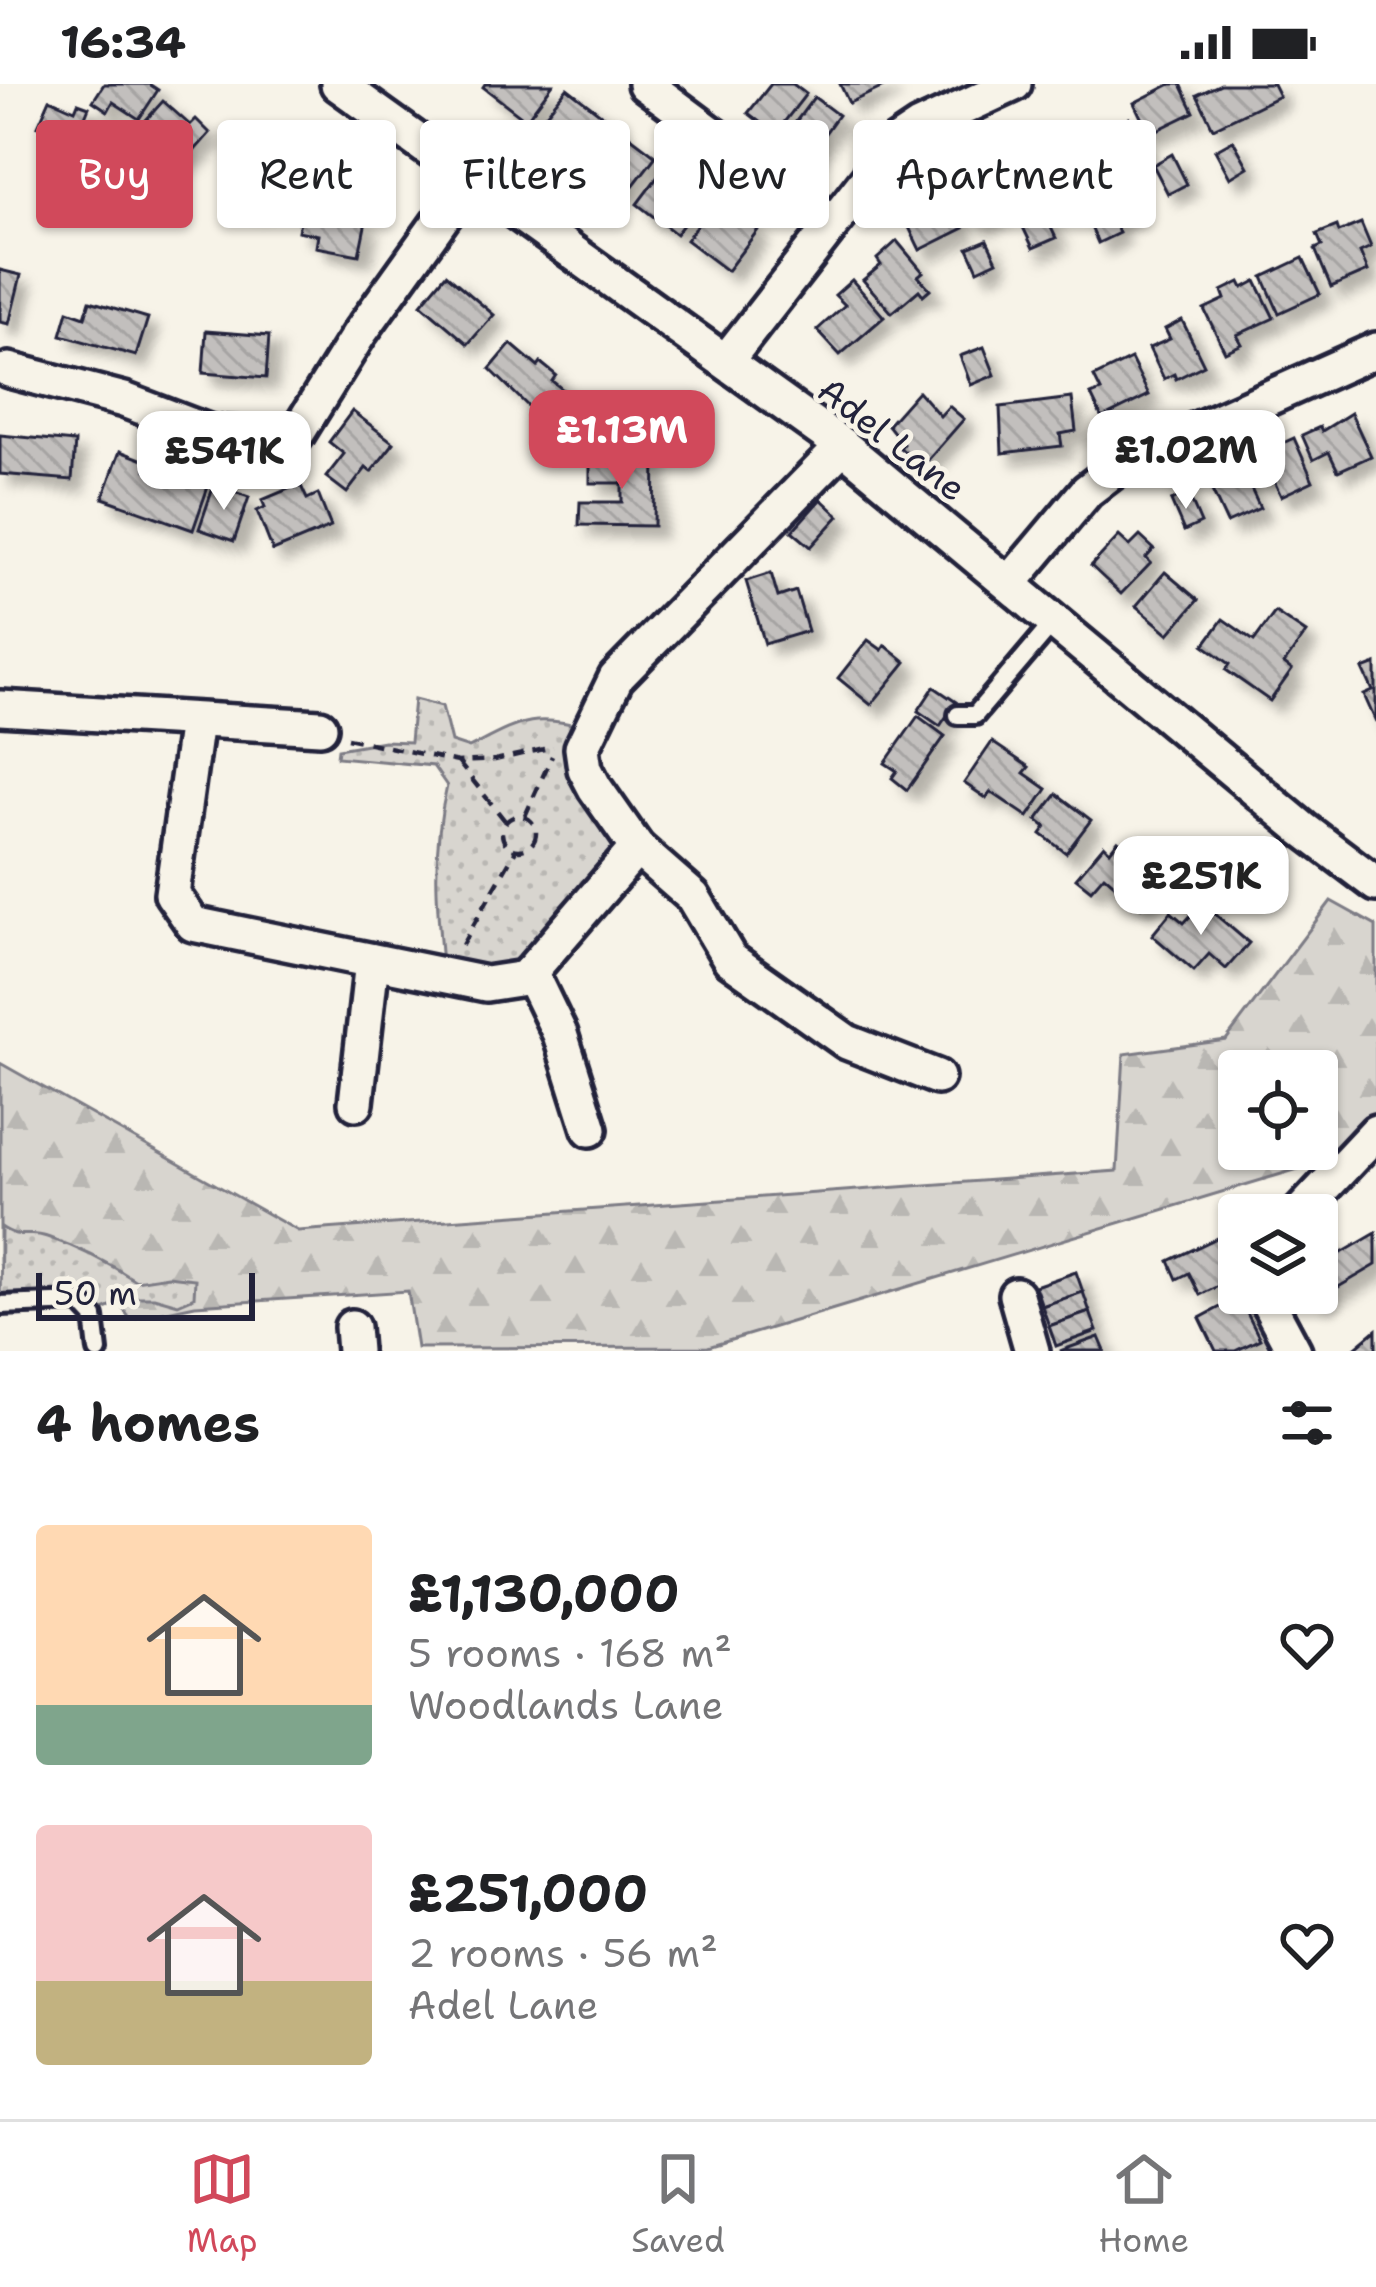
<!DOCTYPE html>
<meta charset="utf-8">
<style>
body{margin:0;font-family:"Shantell Sans",sans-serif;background:#f6f6f6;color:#202124;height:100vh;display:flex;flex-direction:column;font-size:45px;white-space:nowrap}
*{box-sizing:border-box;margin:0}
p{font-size:39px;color:#757577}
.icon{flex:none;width:66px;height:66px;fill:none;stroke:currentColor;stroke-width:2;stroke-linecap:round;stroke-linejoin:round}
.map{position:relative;height:1267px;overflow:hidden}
.sheet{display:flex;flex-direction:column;background:#fff;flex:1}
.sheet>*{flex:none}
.hud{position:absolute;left:36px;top:36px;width:1305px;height:108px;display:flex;gap:24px}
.buttons{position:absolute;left:1218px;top:966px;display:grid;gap:24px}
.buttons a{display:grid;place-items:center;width:120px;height:120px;border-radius:12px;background:#fff;box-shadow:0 3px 9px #0004;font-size:60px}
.scale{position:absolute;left:36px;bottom:30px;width:219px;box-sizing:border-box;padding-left:12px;border:6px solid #22223b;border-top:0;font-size:33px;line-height:42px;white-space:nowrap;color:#22223b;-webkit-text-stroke:9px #f7f3e8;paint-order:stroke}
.price{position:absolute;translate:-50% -102px;padding:0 27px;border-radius:24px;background:#fff;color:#222;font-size:39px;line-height:78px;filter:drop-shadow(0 3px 6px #0008)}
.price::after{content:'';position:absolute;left:50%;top:72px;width:36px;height:27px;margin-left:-18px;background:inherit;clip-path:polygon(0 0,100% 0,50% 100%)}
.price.on{background:#d1495b;color:#fff}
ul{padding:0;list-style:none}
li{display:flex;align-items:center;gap:36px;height:300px;padding:0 36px}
li span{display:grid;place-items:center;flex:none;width:336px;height:240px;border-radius:12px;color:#555}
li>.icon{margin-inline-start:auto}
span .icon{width:144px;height:144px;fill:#fffc;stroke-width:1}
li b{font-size:51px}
h2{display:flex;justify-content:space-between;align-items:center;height:144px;padding:0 36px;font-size:51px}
.tag{padding:0 42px;border-radius:12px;background:#fff;box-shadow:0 3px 9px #0004;font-size:42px;line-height:108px}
.tag.on{background:#d1495b;color:#fff}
.status{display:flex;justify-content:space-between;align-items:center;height:84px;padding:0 60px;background:#fff;direction:ltr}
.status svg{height:33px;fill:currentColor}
.tab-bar{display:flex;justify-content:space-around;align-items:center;height:168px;border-top:3px solid #e0e0e0;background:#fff;font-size:33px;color:#757577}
.tab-bar a{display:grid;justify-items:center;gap:6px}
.tab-bar .on{color:#d1495b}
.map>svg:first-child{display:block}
</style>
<div class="status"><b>16:34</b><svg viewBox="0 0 49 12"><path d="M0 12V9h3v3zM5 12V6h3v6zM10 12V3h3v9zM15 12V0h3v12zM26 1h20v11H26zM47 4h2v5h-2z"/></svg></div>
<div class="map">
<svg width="1376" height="1267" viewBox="0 0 1376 1267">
<defs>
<pattern id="forest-firs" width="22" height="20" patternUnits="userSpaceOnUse" patternTransform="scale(3)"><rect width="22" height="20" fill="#d8d5cf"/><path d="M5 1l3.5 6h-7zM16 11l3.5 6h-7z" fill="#b9b7b3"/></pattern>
<pattern id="park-dots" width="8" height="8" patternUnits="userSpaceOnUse" patternTransform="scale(3)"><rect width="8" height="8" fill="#d8d5cf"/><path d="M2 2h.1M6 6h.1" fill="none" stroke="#b9b7b3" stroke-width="1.8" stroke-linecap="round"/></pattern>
<pattern id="building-back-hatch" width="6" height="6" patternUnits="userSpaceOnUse" patternTransform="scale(3)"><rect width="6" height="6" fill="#c2bfbd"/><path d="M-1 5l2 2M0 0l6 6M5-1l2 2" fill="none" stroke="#a6a4a3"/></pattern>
<filter id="shadow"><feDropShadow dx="11" dy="11" stdDeviation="6" flood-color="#0004"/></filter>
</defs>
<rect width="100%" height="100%" fill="#f7f3e8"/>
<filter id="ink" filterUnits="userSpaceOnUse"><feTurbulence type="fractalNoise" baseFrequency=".00833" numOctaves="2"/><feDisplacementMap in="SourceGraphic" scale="24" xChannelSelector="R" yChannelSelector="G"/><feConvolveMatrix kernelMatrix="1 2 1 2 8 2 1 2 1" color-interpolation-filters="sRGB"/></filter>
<g filter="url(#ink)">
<!-- forest -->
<path fill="url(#forest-firs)" stroke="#7d7c85" stroke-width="3" fill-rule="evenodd" d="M1331 817 1376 842V1067L1361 1066 708 1263 417 1264 408 1207 195 1221 130 1235 87 1170 0 1178V979L298 1147 1117 1087 1124 970 1226 956ZM1239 987H1317V1065H1239Z"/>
<!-- park -->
<g fill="url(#park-dots)" stroke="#7d7c85" stroke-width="3">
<path d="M414 615 442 622 451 658 469 664C520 638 533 628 591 645L582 664 637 764 525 894 443 891C437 824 431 769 447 702L433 682 337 673 338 665 384 657 410 658Z"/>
<path d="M1 1143C21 1157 28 1146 47 1153 77 1163 109 1179 136 1197L168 1192 195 1195 194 1213 178 1220 154 1213H134L101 1227 63 1224 0 1229Z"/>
</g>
<!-- building -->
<g fill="url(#building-back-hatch)" stroke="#22223b" stroke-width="3" filter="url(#shadow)">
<polygon points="104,0 149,0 158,6 139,35 113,18 108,27 93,17"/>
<polygon points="485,0 553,0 526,36 483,3"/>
<polygon points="771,0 793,0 806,10 775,50 748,29"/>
<polygon points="840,0 890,0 849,19"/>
<polygon points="1171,0 1181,0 1194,28 1149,50 1134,19"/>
<polygon points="1221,0 1273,0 1279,12 1213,44 1197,11"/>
<polygon points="567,4 606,34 575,74 535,43"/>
<polygon points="814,13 838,31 808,73 783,55"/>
<polygon points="50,15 75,26 78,19 89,23 78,50 67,45 64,53 38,42"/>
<polygon points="163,17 190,41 196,35 210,49 188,74 184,71 175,81 137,46"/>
<polygon points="1129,34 1144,66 1098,89 1082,57"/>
<polygon points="615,41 656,72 626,111 585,80"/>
<polygon points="1233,56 1248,83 1230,94 1215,66"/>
<polygon points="1065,64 1080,97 1037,117 1022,84"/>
<polygon points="247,65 277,91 250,123 235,110 243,100 227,86"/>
<polygon points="1172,70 1187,100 1168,110 1153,81"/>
<polygon points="1001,74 1018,106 993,118 998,129 977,140 956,96"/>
<polygon points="668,79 708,108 676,150 637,120"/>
<polygon points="1121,107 1131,128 1113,136 1119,149 1098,159 1083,125"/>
<polygon points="949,114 964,144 920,166 905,135"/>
<polygon points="717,115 758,146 727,187 686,156"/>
<polygon points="321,125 366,137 359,171 316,163 318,151 298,147 302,127 320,130"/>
<polygon points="1044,129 1056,154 1033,164 1021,139"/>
<polygon points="1361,139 1371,163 1360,168 1368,187 1331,203 1315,165 1322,162 1317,150 1337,142 1339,148"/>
<polygon points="987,156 997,177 978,186 968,164"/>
<polygon points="897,157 923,188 918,192 930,205 923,211 919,206 892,229 863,196 881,181 877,175"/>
<polygon points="1303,174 1320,210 1279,229 1263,193"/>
<polygon points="0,186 21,191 9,240 0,238"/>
<polygon points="446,190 494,231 468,260 421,220"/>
<polygon points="852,196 884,233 840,271 817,246 845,221 835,211"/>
<polygon points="1256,197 1274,234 1237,251 1242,260 1225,268 1204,225 1225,215 1222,207 1240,198 1243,204"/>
<polygon points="90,217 148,234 136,272 61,251 68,227 85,233"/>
<polygon points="1182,236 1204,281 1176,295 1174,290 1164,295 1149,264 1170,255 1165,245"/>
<polygon points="206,247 269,252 266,294 203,289"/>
<polygon points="511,260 538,283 541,279 556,291 552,297 573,314 556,335 538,320 532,326 490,285"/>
<polygon points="984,263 995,291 971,301 960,272"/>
<polygon points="1131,275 1149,311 1102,334 1091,311 1101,307 1094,293"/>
<polygon points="918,307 940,332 949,322 964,335 922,383 900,364 903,360 888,341"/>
<polygon points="1072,314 1076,347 1060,350 1062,362 1002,369 1000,323"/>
<polygon points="352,327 394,359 371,388 366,384 347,409 326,393 344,370 329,358"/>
<polygon points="1351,329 1371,372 1338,387 1329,368 1313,376 1302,351 1320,343 1322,347"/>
<polygon points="0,351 75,358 72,396 0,390"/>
<polygon points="1294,354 1313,397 1281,412 1273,395 1260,401 1248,375"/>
<polygon points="120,367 149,378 146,386 177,398 180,390 209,400 193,446 103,414"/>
<polygon points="590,371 655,372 654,442 579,441 580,418 622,418 622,399 590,399"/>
<polygon points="1239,379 1260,424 1227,439 1208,398"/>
<polygon points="300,400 307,415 318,410 331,443 273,467 257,427 265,423 262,416"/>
<polygon points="214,401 249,413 234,457 199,445"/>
<polygon points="1188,409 1201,439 1184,447 1171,417"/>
<polygon points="821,415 839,432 811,463 792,447"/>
<polygon points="1119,452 1130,462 1140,452 1154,465 1146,474 1151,479 1121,510 1091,482"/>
<polygon points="1165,488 1198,516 1169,550 1136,522"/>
<polygon points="771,489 778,513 796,507 808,547 765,560 746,497"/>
<polygon points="1275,528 1306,549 1284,580 1292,586 1270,617 1226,586 1230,580 1204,561 1223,535 1254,557"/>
<polygon points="868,556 882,566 885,561 906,578 871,621 838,594"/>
<polygon points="1376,580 1376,638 1364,611 1373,607 1363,585"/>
<polygon points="934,603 956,618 940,642 918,627"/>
<polygon points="918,632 945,652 907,706 892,694 897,687 885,679"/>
<polygon points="992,658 1029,683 1024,689 1047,705 1028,733 991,708 986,714 964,699"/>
<polygon points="1057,710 1091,736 1066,769 1041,750 1046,743 1037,736"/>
<polygon points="1118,757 1164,795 1141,823 1104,791 1091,806 1076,794 1104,761 1110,767"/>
<polygon points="1202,819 1249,859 1226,885 1209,870 1194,887 1152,851 1171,828 1184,839"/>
<polygon points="1376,1149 1376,1181 1318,1215 1315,1209 1317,1167 1333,1157 1340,1170"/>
<polygon points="1219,1153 1238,1192 1200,1211 1189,1189 1177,1195 1169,1177"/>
<polygon points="1076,1188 1083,1208 1042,1222 1035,1202"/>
<polygon points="1083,1208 1090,1228 1049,1242 1042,1222"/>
<polygon points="1239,1213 1260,1255 1235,1267 1216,1267 1200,1234"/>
<polygon points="1090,1228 1097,1247 1056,1262 1049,1242"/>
<polygon points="1376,1246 1376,1267 1351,1267"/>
<polygon points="1099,1253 1105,1267 1060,1267"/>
</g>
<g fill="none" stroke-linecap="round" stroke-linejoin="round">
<defs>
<g id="service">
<polyline points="958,631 975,631 1054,538"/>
<polyline points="0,1221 80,1218 94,1233 98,1267"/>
</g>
<g id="minor">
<polyline points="338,0 843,362 1303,745 1376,800"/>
<polyline points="645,0 832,139"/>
<polyline points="726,277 895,60 919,44 1014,0"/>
<polyline points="9,286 124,316 213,350 295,353 359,250 470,95"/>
<polyline points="843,362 616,594 582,664 585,685 595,704 637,764 693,813 730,875 847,958 937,993"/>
<polyline points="1009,500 1087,407 1125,378 1376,266"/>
<polyline points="0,624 320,643"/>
<polyline points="196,637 172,810 193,840 486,900 525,894 637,764"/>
<polyline points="530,888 560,950 590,1045"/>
<polyline points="356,1019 372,877"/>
<polyline points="1298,1131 1376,1048"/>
<polyline points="1263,1209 1294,1267"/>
<polyline points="1016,1211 1032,1267"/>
<polyline points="352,1243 354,1267"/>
</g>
</defs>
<!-- service casing -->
<use href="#service" stroke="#22223b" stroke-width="26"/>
<!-- minor casing -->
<use href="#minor" stroke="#22223b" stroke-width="42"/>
<!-- path -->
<g stroke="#22223b" stroke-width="4.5" stroke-dasharray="12 9" stroke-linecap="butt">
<polyline points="347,654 458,678 495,676 553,663"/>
<polyline points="458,678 506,738"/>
<circle cx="519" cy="749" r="17"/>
<polyline points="525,732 552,672"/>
<polyline points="462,861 516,766"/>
</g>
<!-- service -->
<use href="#service" stroke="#f7f3e8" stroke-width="16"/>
<!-- minor -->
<use href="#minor" stroke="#f7f3e8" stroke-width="33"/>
</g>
</g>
<g text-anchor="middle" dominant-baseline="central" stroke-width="10" stroke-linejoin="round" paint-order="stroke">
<!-- street labels -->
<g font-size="36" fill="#22223b" stroke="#f7f3e8">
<text transform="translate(892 355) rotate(38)">Adel Lane</text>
</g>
</g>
</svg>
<div class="buttons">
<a><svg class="icon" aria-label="locate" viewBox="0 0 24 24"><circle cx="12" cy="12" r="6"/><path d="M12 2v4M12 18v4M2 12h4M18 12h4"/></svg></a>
<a><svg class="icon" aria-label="layers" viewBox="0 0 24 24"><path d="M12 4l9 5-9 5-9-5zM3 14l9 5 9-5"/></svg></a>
</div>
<div class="scale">50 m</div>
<b class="price on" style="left:622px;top:408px">£1.13M</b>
<b class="price" style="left:1186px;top:428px">£1.02M</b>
<b class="price" style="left:224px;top:429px">£541K</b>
<b class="price" style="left:1201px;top:854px">£251K</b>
<div class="hud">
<a class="tag on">Buy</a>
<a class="tag">Rent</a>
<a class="tag">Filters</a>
<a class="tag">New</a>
<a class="tag">Apartment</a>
</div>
</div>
<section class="sheet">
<h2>4 homes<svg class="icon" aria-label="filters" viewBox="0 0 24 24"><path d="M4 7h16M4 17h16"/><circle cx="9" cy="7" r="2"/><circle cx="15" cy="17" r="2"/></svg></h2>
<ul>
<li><span style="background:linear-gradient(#ffd9b3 75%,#7fa58c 0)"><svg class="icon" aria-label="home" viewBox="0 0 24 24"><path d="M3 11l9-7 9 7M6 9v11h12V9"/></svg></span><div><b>£1,130,000</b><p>5 rooms · 168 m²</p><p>Woodlands Lane</p></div><svg class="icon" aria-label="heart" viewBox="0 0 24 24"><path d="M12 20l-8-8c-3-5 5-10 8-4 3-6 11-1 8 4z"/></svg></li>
<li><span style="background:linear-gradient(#f6c9c9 65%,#c2b280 0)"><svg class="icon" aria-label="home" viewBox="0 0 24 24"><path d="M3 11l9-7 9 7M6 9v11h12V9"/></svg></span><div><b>£251,000</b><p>2 rooms · 56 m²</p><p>Adel Lane</p></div><svg class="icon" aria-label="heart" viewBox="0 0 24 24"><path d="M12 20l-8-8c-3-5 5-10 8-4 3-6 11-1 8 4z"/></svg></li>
</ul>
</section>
<nav class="tab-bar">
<a class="on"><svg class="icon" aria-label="map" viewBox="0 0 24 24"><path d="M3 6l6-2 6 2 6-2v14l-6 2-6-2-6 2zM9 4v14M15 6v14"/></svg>Map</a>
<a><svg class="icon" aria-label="saved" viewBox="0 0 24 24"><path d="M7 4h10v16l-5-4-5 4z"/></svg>Saved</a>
<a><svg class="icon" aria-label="home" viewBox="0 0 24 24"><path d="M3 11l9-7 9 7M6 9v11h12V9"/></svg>Home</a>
</nav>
